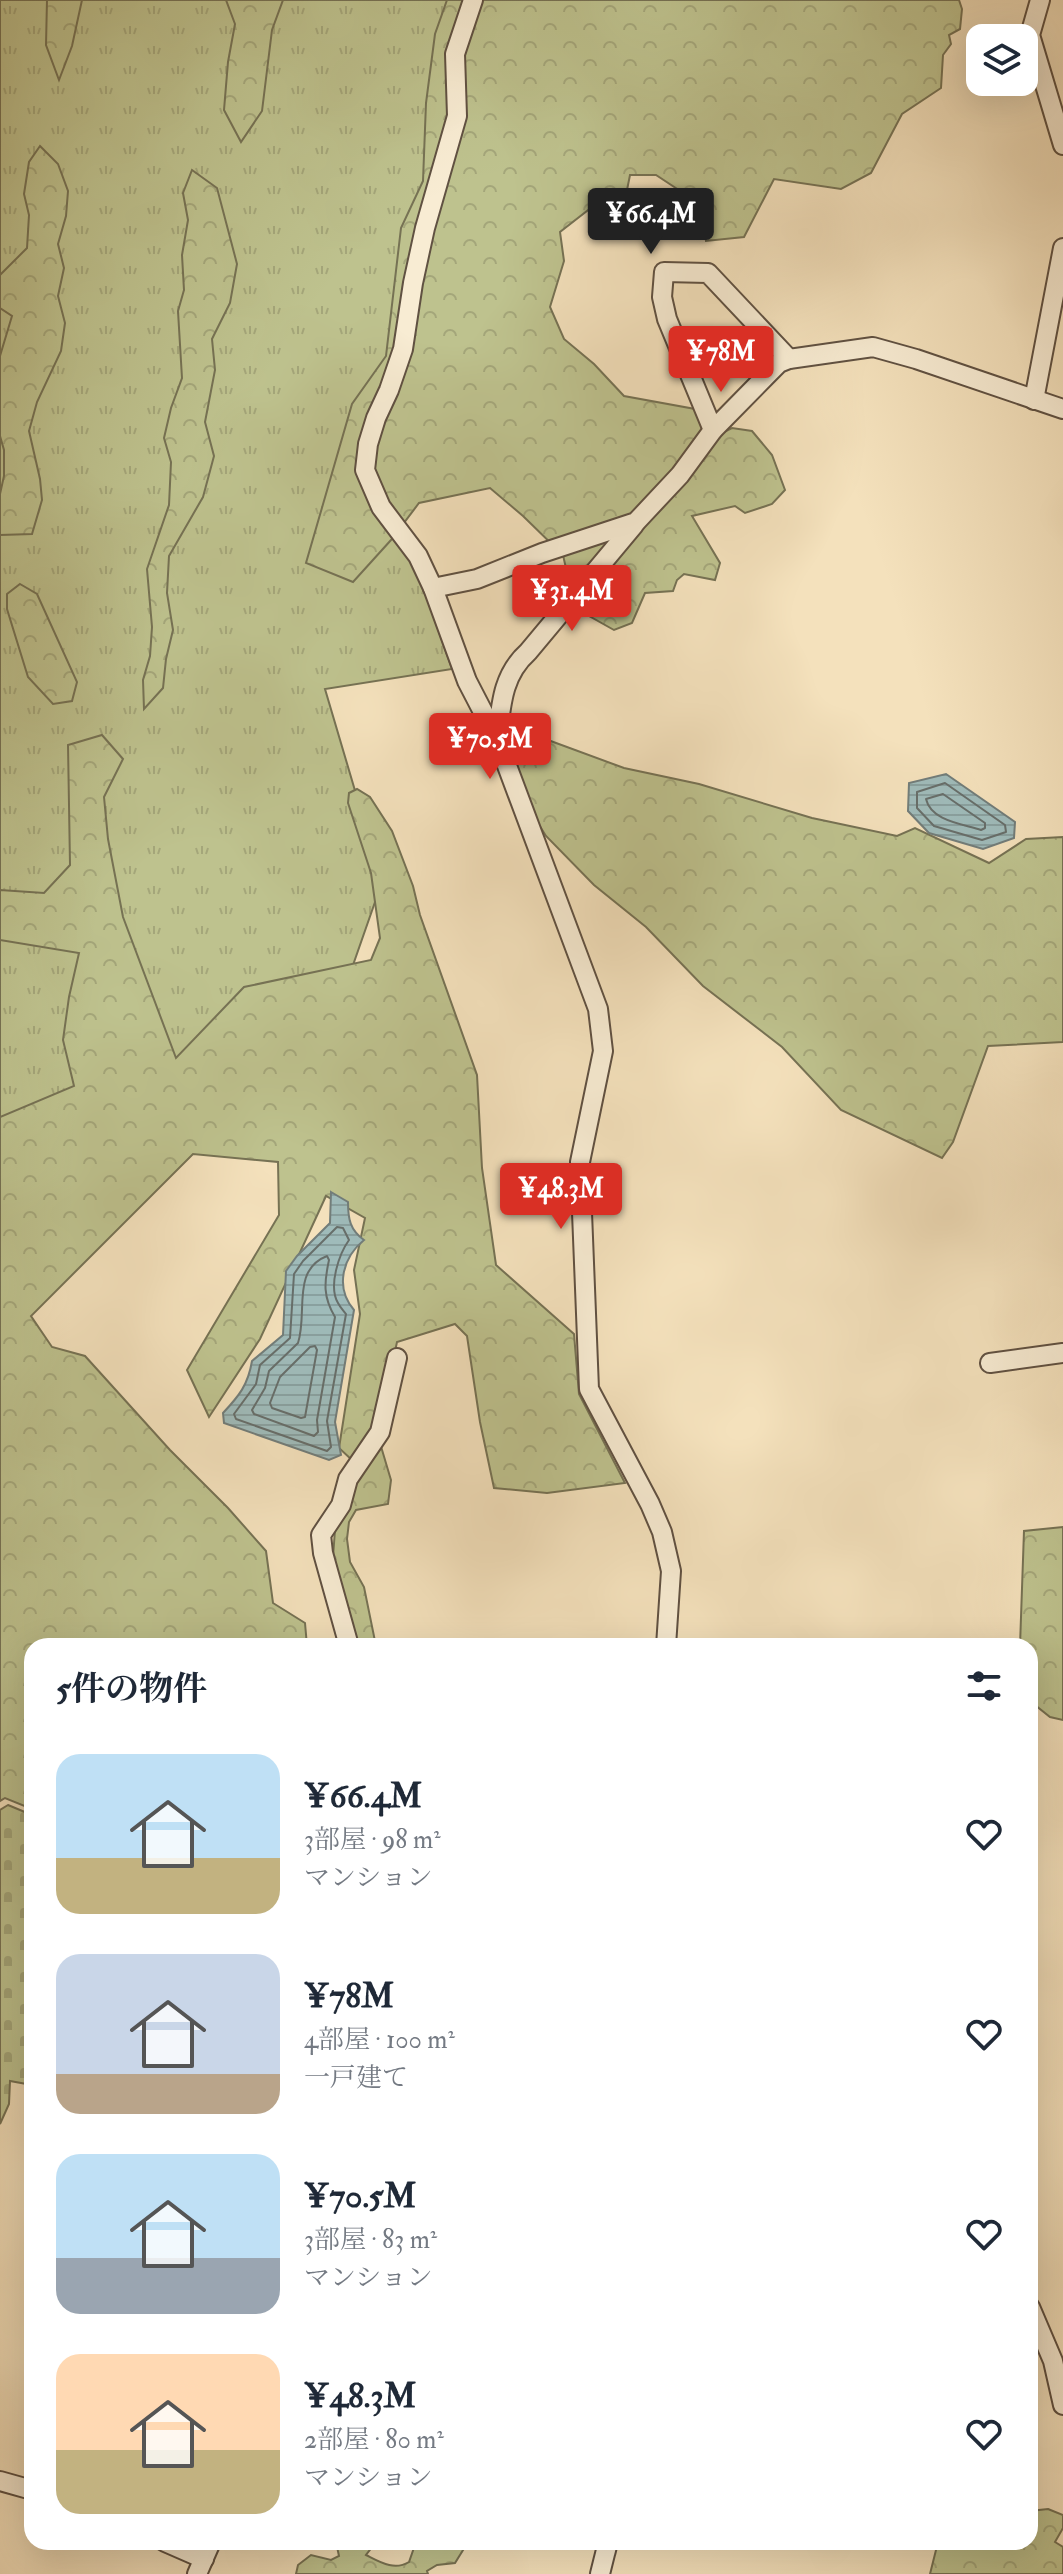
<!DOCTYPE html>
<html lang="ja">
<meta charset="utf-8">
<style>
body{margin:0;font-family:"IM FELL Double Pica","Noto Serif JP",serif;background:#f6f6f7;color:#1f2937;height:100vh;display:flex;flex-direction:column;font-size:30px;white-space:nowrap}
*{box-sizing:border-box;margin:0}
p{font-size:26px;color:#747a83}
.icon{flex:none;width:44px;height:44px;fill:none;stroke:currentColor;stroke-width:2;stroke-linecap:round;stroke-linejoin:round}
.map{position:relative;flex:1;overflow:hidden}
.details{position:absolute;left:24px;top:1638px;width:1014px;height:912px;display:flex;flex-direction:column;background:#fff;border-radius:24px;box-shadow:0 8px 32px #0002}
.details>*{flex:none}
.buttons{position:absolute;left:966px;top:24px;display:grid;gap:16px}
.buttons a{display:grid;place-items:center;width:72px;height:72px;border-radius:16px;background:#fff;box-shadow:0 8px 32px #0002;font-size:40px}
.price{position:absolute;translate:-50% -68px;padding:0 18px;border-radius:8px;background:#d93025;color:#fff;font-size:26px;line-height:52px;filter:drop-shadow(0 2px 4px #0008)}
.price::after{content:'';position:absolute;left:50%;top:48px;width:24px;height:18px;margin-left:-12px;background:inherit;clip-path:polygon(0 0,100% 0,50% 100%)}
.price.selected{background:#222;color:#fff}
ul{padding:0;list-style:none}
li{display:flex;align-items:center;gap:24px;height:200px;padding:0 32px}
li span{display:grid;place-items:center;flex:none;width:224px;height:160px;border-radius:24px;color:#555}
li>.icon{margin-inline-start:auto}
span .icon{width:96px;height:96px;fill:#fffc;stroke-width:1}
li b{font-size:34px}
h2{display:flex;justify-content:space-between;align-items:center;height:96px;padding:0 32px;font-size:34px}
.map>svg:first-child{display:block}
</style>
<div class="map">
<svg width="1063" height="2574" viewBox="0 0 1063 2574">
<defs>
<pattern id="grass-tufts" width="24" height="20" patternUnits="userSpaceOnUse" patternTransform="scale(2)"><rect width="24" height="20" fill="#bec28e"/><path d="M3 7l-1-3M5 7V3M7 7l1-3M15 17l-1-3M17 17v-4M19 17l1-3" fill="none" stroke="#a4a67a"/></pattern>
<pattern id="forest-crowns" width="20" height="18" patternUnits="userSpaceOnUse" patternTransform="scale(2)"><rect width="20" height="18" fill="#bec28e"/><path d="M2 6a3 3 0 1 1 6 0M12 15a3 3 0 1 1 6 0" fill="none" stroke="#a4a67a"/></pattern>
<pattern id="cemetery-stones" width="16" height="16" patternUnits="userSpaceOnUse" patternTransform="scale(2)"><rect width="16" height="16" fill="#bec28e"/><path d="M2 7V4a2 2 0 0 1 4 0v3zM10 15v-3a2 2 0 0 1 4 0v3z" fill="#a4a67a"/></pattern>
<pattern id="water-rules" width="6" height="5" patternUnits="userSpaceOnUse" patternTransform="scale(2)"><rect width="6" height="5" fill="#9fbbba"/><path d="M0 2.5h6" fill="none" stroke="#89a09f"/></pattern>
</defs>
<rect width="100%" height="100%" fill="#f4e1bc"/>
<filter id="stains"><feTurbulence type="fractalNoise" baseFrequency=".0025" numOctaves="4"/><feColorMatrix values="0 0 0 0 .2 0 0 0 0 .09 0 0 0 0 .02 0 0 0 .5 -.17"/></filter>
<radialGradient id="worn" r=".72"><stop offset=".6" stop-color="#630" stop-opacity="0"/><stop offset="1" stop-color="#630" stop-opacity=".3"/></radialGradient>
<!-- grass -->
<polygon fill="url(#grass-tufts)" stroke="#767254" stroke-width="2" points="0,0 505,0 398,516 452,669 325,689 382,882 353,965 102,1115 0,1133"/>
<!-- forest -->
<g fill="url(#forest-crowns)" stroke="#767254" stroke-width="2">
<polygon points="47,0 82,0 72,46 59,80 46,45"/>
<polygon points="226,0 283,0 272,30 262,111 241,142 224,110 228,62 235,24"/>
<polygon points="447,0 959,0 962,9 960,29 949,35 951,44 943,55 941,88 902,114 871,173 841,189 774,179 744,237 706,241 703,206 656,175 630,175 627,190 603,192 592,207 560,232 564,261 550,307 564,339 594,364 624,396 695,409 716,436 732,428 752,431 772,455 785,490 772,504 745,513 735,506 692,516 720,563 715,580 684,574 677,580 673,591 645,593 632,623 614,630 575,608 563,555 523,516 490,488 419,503 391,540 353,582 306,563 352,404 386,356 401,228 423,181 426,103 435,34"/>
<polygon points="40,146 58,164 68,191 66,216 58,244 64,268 58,296 65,323 61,351 37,402 29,431 40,479 42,500 32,534 0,535 0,494 4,476 4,450 0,436 0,356 12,316 0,308 0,275 27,248 29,215 24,194 29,162"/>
<polygon points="192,170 217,188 237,264 230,303 212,339 215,370 205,422 214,456 203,497 169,556 167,593 173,630 166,659 163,688 144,709 143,680 150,656 152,627 147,569 169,505 171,462 164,438 171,408 182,378 178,311 184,290 182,255 188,220 183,193"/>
<polygon points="20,584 37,594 77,682 72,701 53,704 28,677 7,609 7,594"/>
<polygon points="522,734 548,740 624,768 699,784 812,818 897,836 915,828 989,863 1026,839 1063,837 1063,1042 988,1046 953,1142 942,1158 841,1110 782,1047 703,986 646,927 594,885 546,836 529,809 509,750"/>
<polygon points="102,735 123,759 104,797 108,839 123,917 176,1058 244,987 371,960 380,938 371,873 348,803 349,793 357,789 370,797 392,831 413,886 420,915 477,1075 482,1168 496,1265 574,1334 579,1394 625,1483 547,1493 494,1488 480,1422 467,1336 455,1324 397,1342 377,1433 391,1480 388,1504 356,1510 349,1522 347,1539 350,1562 364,1587 376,1646 359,1646 342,1599 333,1557 335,1530 354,1488 353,1461 339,1448 360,1314 354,1270 365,1218 326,1196 260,1339 209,1417 187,1370 279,1215 278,1162 193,1154 31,1316 52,1347 85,1356 170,1450 228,1508 266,1551 273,1603 305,1623 307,1646 32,1646 32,1809 5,1798 0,1801 0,1117 74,1086 63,1040 69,997 79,953 0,940 0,890 44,893 70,865 68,745"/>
<polygon points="1063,1527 1063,1720 1050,1717 1030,1701 1030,1646 1020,1646 1024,1531"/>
<polygon points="1048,2509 1063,2515 1063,2528 1055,2542 1063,2547 1063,2574 930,2574 938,2542 1030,2542 1030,2511"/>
<path d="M336 2542H376L366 2555C380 2562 394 2571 409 2562L416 2542H468L455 2563 437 2565 427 2571 428 2574H296L298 2565 311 2555 331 2560 339 2556Z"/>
</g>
<!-- cemetery -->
<polygon fill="url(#cemetery-stones)" stroke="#767254" stroke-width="2" points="8,1805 32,1815 32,2085 10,2081 9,2104 0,2124 0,1810"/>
<!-- water -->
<g fill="url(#water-rules)" stroke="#727d7a" stroke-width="2">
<polygon points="946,774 1015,822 1014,838 983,849 929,833 908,811 909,783"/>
<path d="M331 1192 348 1202C348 1219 350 1230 364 1240 342 1258 335 1288 354 1310L335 1422 341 1455 329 1460 224 1423 223 1413C239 1396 248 1385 252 1361L283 1335 286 1271 297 1256 330 1223Z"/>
</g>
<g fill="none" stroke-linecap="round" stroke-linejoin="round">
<!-- shore -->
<g stroke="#676e6a" stroke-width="2">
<polygon points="945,783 1005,825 1006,832 982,840 934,826 917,808 917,792"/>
<path d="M943 794 985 823V828L981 830C963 824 931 821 926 799Z"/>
<path d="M337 1227 343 1228 349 1240C339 1254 328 1286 338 1303 340 1307 343 1310 346 1314L327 1421 331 1447 327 1451 236 1419 234 1414 256 1384 260 1365 290 1338 294 1274 303 1261Z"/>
<path d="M327 1256 329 1260C324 1283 323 1297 335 1317L317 1420 318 1432 314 1436 254 1414 252 1410 265 1388 269 1371 298 1343C308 1313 291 1270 327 1256Z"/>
<polygon points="315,1346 317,1350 305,1417 301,1418 272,1408 270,1403 280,1377 310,1347"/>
</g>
<defs>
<g id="street">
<polyline points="473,0 455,54 457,116 425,228 413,283 403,349 389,390 376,418 368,444 365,470 381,507 418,556 433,588 467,681 497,739 598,1009 603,1051 580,1162 589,1389 650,1504 662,1532 671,1571 666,1646"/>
<polyline points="1040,0 1030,35 1063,145"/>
<polyline points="1034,400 1063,248"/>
<polyline points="713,430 667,319 662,297 664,272 708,273 789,359"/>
<polyline points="433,588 477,579 542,553 636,522 680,475 713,430 768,374 779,363 789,359 873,347 916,359 1063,409"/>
<path d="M497 739C501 706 502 675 528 652L634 525"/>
<polyline points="990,1363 1063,1353"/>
<polyline points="349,1646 323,1553 321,1535 341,1505 348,1479 380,1432 397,1358"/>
<polyline points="1030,2307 1053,2361 1063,2405"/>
<polyline points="0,2481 32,2490"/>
<polyline points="165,2542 204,2559"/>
<polyline points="197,2574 211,2542"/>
<polyline points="600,2574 608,2542"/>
</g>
</defs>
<!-- street casing -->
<use href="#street" stroke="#605142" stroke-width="22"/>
<!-- street -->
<use href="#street" stroke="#f8ecd3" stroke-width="18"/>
</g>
<rect width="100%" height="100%" filter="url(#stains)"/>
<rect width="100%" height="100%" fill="url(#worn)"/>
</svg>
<div class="buttons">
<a><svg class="icon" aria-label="layers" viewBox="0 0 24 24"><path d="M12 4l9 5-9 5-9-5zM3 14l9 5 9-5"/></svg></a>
</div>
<b class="price selected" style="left:651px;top:256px">¥66.4M</b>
<b class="price" style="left:721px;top:394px">¥78M</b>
<b class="price" style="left:572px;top:633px">¥31.4M</b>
<b class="price" style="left:490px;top:781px">¥70.5M</b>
<b class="price" style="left:561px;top:1231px">¥48.3M</b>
<section class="details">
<h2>5件の物件<svg class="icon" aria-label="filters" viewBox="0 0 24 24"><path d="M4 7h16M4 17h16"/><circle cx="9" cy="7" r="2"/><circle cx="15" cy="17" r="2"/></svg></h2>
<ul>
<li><span style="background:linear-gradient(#bfe0f5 65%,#c2b280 0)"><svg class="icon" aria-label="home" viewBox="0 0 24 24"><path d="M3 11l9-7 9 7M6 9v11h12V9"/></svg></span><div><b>¥66.4M</b><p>3部屋 · 98 m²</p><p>マンション</p></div><svg class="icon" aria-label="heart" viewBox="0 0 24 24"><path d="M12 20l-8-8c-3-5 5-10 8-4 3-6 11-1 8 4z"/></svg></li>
<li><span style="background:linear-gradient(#c9d6e8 75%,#b9a48a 0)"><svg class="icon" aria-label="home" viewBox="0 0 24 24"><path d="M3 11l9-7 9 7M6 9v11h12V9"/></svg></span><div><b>¥78M</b><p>4部屋 · 100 m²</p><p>一戸建て</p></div><svg class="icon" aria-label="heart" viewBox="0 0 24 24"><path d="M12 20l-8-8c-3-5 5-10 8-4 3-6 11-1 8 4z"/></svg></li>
<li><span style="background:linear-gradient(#bfe0f5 65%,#9aa5b1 0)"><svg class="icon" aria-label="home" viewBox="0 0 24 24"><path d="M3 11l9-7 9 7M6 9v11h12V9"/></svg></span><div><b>¥70.5M</b><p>3部屋 · 83 m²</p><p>マンション</p></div><svg class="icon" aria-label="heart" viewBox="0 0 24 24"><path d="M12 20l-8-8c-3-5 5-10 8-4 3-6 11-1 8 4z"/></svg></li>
<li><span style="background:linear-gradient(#ffd9b3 60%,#c2b280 0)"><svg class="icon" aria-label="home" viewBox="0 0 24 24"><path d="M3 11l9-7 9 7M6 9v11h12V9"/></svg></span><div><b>¥48.3M</b><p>2部屋 · 80 m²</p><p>マンション</p></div><svg class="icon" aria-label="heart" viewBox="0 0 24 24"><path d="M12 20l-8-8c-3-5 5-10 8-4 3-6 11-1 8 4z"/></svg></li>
</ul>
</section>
</div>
